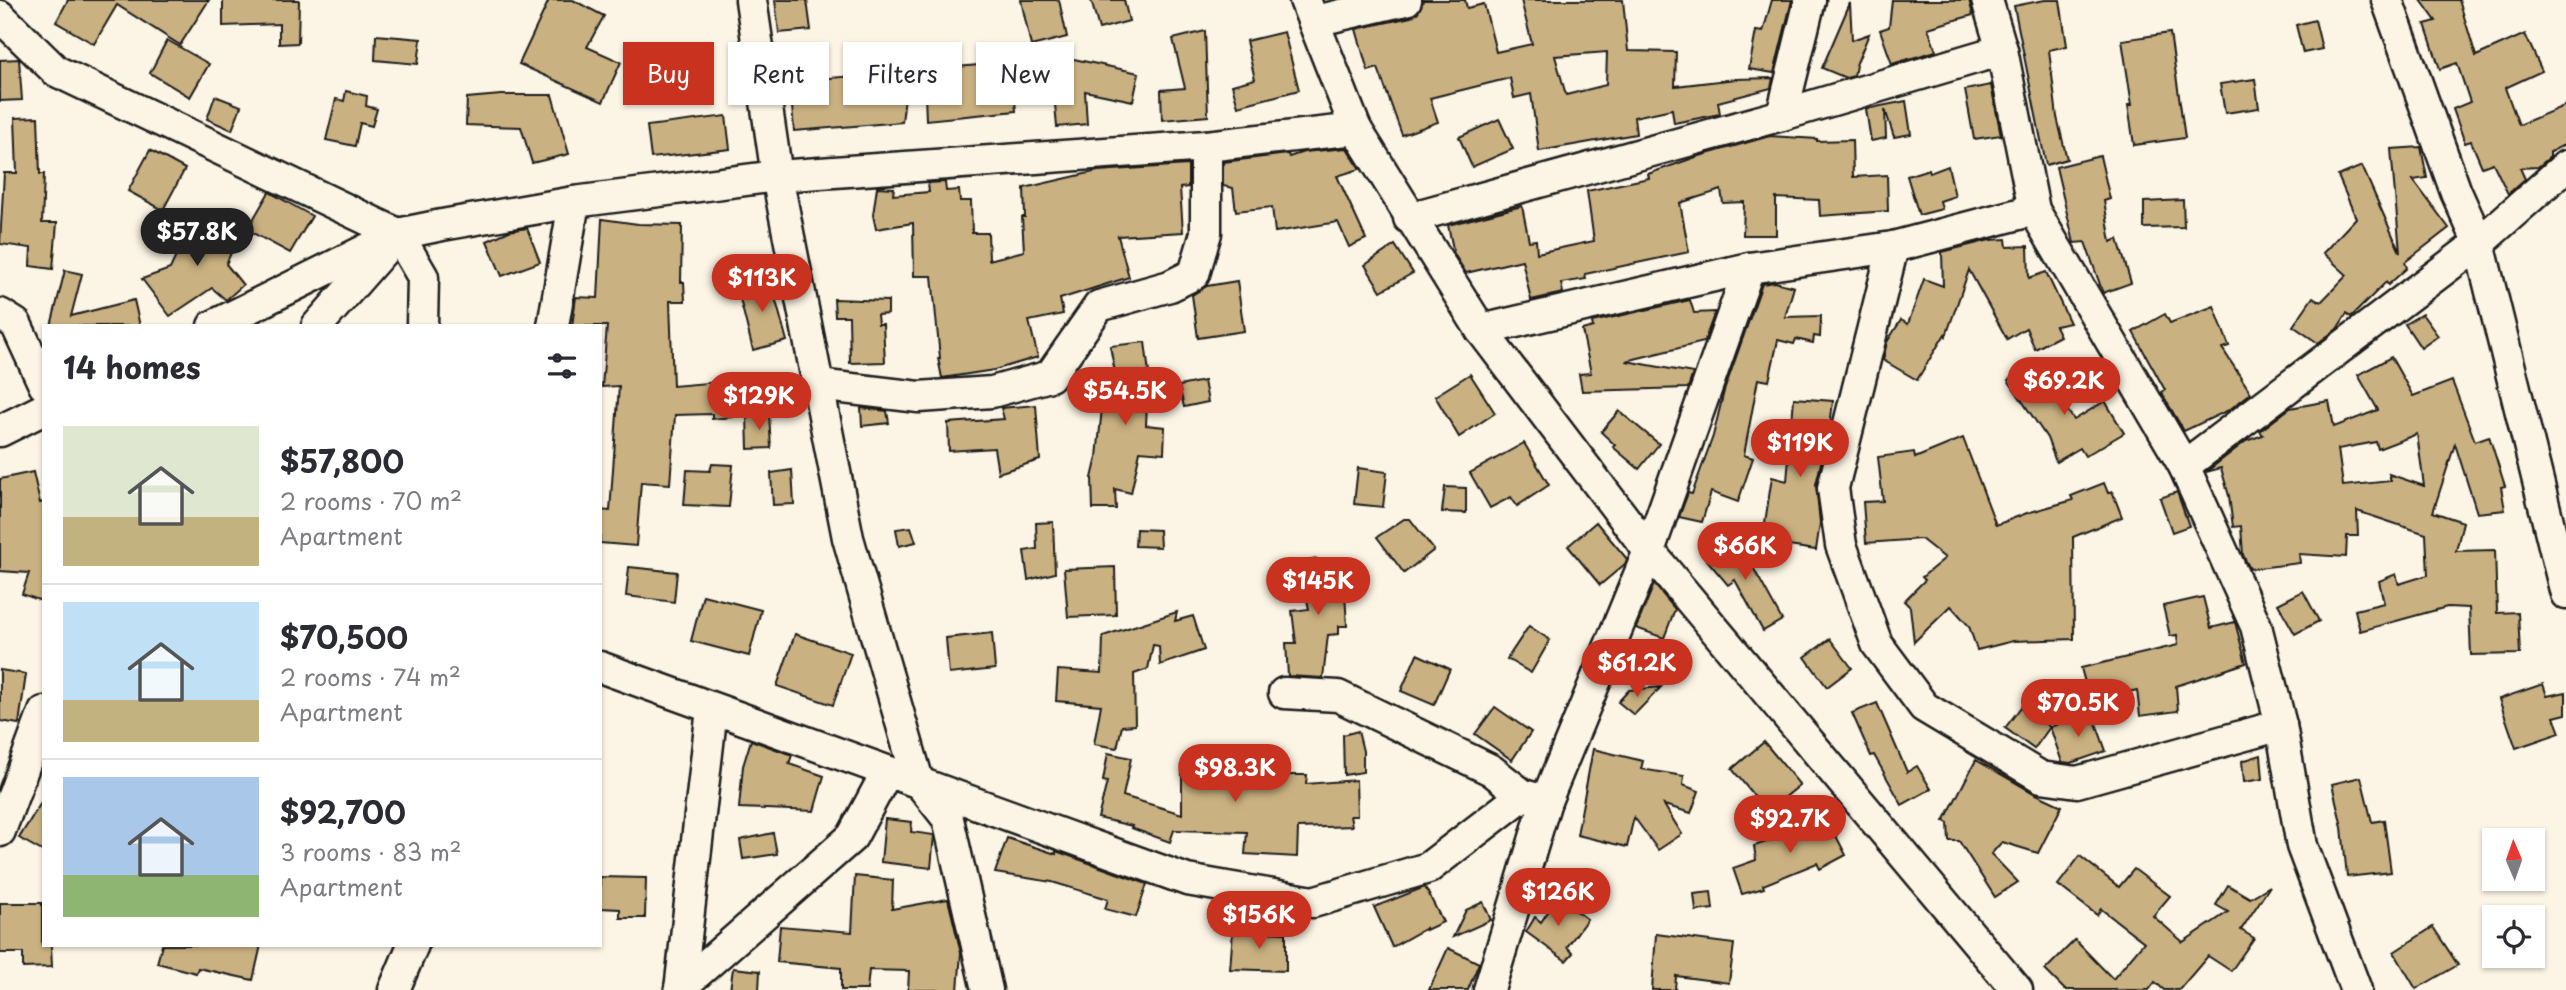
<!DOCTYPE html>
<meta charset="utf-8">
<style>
body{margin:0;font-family:"Playpen Sans",sans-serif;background:#f2f2f3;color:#2b2b33;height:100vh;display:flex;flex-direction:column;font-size:26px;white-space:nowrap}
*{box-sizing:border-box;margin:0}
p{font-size:23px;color:#7c7c81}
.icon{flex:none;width:38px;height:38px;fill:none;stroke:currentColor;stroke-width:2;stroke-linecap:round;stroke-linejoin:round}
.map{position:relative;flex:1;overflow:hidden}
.panel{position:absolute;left:42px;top:324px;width:560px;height:623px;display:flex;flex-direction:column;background:#fff;border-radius:0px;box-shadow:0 2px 5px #0004}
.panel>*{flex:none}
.hud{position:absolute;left:623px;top:42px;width:665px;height:63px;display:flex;gap:14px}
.needle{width:46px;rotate:358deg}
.buttons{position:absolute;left:2482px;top:828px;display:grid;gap:14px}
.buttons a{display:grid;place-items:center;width:63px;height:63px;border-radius:0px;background:#fff;box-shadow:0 2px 5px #0004;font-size:35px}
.price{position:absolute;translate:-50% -60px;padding:0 16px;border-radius:24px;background:#c8321e;color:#fff;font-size:23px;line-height:46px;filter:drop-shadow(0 2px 4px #0008)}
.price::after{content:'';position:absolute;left:50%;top:42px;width:21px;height:16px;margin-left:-10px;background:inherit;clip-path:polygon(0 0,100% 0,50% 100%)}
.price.on{background:#222;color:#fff}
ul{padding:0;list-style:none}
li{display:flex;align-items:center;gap:21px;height:175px;padding:0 21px}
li+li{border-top:2px solid #e1e1e2}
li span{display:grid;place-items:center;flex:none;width:196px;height:140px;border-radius:0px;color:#555}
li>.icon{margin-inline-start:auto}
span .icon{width:84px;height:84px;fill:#fffc;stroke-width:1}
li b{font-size:30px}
h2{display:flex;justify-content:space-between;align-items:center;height:84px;padding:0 21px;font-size:30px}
.chip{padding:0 24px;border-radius:0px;background:#fff;box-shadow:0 2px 5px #0004;font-size:24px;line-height:63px}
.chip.on{background:#c8321e;color:#fff}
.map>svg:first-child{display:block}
</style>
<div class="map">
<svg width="2566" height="990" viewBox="0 0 2566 990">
<rect width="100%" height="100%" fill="#fcf5e5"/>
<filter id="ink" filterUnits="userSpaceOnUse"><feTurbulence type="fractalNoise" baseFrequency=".0143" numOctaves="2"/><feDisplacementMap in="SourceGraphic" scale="14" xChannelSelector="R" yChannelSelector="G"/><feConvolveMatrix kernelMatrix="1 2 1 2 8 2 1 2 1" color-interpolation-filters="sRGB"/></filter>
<g filter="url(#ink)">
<!-- building -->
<g fill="#cab181" stroke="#1c1c1c" stroke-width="2" fill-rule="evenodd">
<polygon points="68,0 209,0 180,45 117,5 94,44 56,22"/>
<polygon points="223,0 299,0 298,43 279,44 279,24 223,26"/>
<polygon points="549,0 573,0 604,16 587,47 621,62 603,102 519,64"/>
<polygon points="775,0 807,0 811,30 779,33"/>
<polygon points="1021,0 1059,0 1067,37 1031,46"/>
<polygon points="1091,0 1124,0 1129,21 1099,29"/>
<path d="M1423 0H1465L1467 8 1484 4 1496 52 1532 44 1521 0H1623L1628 51 1676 52 1675 86 1736 79 1773 78 1771 88 1718 102 1720 114 1674 123 1672 109 1634 117 1636 134 1539 151 1531 94 1514 98 1510 78 1430 98 1438 122 1402 135 1378 68 1368 71 1356 29 1411 17 1418 12ZM1607 52 1606 85 1566 95 1555 56Z"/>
<polygon points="1772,0 1792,0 1774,73 1749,69 1756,31 1763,32"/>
<polygon points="1892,0 1969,0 1973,15 1928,28 1936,51 1892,64 1880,30 1889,27"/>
<polygon points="2045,0 2060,0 2067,46 2049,50 2057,117 2067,159 2046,165 2014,6"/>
<polygon points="2421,0 2459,0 2476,56 2525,34 2542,71 2505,88 2519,125 2566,105 2566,144 2550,152 2550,157 2538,167 2520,168 2525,179 2508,194 2493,163 2482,167 2471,141 2465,143 2453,109 2470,102 2457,63 2440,69 2425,24 2436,21"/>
<polygon points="1850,3 1852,40 1869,34 1856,65 1854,76 1846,78 1822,68"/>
<polygon points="2315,20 2322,49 2303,53 2296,25"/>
<polygon points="1205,31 1208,116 1162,120 1161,90 1185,88 1173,39"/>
<polygon points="1284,32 1299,90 1238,106 1232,85 1255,79 1246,41"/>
<polygon points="2170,33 2185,138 2134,145 2128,105 2132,105 2122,40"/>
<polygon points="376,35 421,39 418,64 375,60"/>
<polygon points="167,40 209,64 190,97 150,73"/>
<polygon points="1032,50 1139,73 1133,101 1085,91 1087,124 1057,127 1052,70 1013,78 1016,111 926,120 924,70 1035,60"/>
<polygon points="19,59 22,100 0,101 0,60"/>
<polygon points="908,72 902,122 794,131 790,81"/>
<polygon points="2255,79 2259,108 2225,113 2220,84"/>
<polygon points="1991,85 2001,135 1974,139 1965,90"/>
<polygon points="346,91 367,96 366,106 377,109 372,126 360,123 355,146 326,140 336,99 344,101"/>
<polygon points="501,95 552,95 569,154 532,163 521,127 466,125 467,98"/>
<polygon points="215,96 241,106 232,130 207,119"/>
<polygon points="1906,101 1911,134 1894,137 1885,109 1886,138 1871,141 1866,109"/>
<polygon points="726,116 730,149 651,158 647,126"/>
<polygon points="38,117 40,174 44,174 42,223 57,223 53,269 30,266 31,248 0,244 4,173 17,173 15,118"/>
<polygon points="1499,119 1513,149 1472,167 1459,137"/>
<polygon points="1770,136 1817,139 1817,141 1852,140 1853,177 1887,175 1888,211 1820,216 1819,200 1776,198 1776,235 1743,235 1744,202 1723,203 1721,190 1680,203 1689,252 1585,274 1586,279 1561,283 1563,293 1531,300 1522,260 1466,273 1454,254 1448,225 1522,206 1529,241 1536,240 1537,253 1594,241 1587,191 1649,178 1648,174 1696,157"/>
<polygon points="2421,147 2427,178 2413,180 2449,228 2405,262 2407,268 2388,285 2386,282 2351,317 2347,313 2337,329 2318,343 2293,326 2313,297 2321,302 2347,275 2323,253 2356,218 2338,176 2362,166 2400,252 2391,149"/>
<polygon points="1347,148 1360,169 1337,176 1366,239 1349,247 1338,222 1275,232 1272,207 1236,211 1233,188 1223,186 1223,162 1288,154 1289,157 1304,152"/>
<polygon points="150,150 185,169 163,210 128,191"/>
<polygon points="2100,156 2110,199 2104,201 2111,242 2118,239 2131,283 2103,293 2085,242 2074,243 2056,167"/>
<polygon points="1188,165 1188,187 1180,188 1183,232 1118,236 1129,277 1060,299 1063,314 1029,321 1038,357 994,370 942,378 938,358 940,358 932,276 914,276 913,223 876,229 873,215 877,187 894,188 893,195 929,192 928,183 945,182 946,191 959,190 960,201 971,201 972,233 988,233 989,260 1024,251 1022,217 1025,217 1024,188 1098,171"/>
<polygon points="1948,166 1955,196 1940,201 1942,209 1919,215 1907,176 1929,169 1930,173"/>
<polygon points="269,192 312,216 290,253 247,230"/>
<polygon points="2183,200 2184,227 2144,228 2144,202"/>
<polygon points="195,215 239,235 226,264 243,285 226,300 212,288 170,316 142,279 170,269"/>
<polygon points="602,219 638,224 682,225 681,282 684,282 685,301 670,301 673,386 730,381 733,417 712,419 712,414 675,415 670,484 641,482 636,546 600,543 600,510 610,511 619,386 602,387 607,326 572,326 576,297 598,298"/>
<polygon points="527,228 540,262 502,276 487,241 509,231"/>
<polygon points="2006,239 2007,247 2028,246 2029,278 2046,272 2070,323 2055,326 2060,336 2035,349 2026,328 2007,339 1969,270 1946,336 1945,334 1917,380 1883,360 1887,342 1901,320 1908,324 1924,279 1943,286 1942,252 1990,240"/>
<polygon points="1395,245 1413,273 1381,291 1365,265"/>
<polygon points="65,270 82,274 71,316 134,300 140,326 51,326"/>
<polygon points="770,279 787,341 753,350 737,287"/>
<polygon points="1237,281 1244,331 1198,338 1192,295 1207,286"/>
<polygon points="1775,282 1794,287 1785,317 1821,316 1820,337 1814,336 1813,343 1796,339 1794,344 1778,340 1769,381 1758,379 1744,455 1753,458 1738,502 1711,492 1702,522 1679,517 1688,493 1692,494 1713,436 1724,391 1762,284"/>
<polygon points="834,299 888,301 888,314 877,315 878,324 883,324 885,362 850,363 849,316 835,316"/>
<polygon points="1690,300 1694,313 1715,312 1704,342 1626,361 1693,373 1688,388 1582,391 1579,374 1591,373 1582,330 1593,327 1592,322"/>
<polygon points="2214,306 2229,346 2222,348 2251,393 2229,410 2184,431 2165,399 2162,392 2165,390 2133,332 2165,314 2170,323"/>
<polygon points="2422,314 2438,336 2421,348 2405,324"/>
<polygon points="1145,342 1150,381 1148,382 1146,425 1165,427 1164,453 1140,451 1131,493 1115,489 1116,509 1093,509 1092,478 1097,457 1103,398 1120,399 1110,346"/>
<path d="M2391 357 2413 396 2452 381 2475 441 2489 436 2505 486 2501 487 2505 510 2477 513 2455 444 2433 512 2463 522 2456 551 2495 550 2497 613 2518 612 2520 654 2471 655 2469 608 2447 607 2360 631 2355 610 2384 603 2379 581 2396 574 2399 584 2428 575 2426 534 2357 511 2358 536H2347L2346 557 2299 554 2300 563 2250 569 2243 555 2241 526 2233 527 2229 496 2221 468 2206 472 2246 441 2263 435 2260 431 2290 408 2329 401 2334 427 2378 410 2358 375ZM2417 434 2424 486 2389 474 2391 481 2343 486 2338 449 2376 442 2378 449Z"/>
<polygon points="2035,362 2074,420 2105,401 2124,433 2085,456 2080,448 2056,462 2047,438 2008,380"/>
<polygon points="1470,374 1495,413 1459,437 1435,396"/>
<polygon points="1204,381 1208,402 1184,407 1179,386"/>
<polygon points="1794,398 1833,401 1830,426 1816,484 1820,523 1816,550 1762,542 1772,477 1787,481"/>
<polygon points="1036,405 1040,460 998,473 994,448 949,451 948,423 1004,419 1001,408"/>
<polygon points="861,408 887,411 889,423 862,426"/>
<polygon points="1619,411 1659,444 1639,469 1613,447 1615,445 1601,432"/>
<polygon points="769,414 771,448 748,449 747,415"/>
<polygon points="1963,438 1996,525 2027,513 2073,500 2071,496 2104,483 2108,493 2112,491 2122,517 2073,537 2074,639 2013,641 1977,650 1969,626 1951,606 1914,642 1910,607 1904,601 1925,580 1922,577 1945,558 1921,539 1866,543 1863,502 1883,501 1878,457 1914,452 1915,458"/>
<polygon points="1524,443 1549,485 1517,506 1511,497 1490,508 1470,473"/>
<polygon points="712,464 733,465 729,507 684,505 687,470 710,471"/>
<polygon points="1358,468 1387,472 1383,507 1354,504"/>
<polygon points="792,470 794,504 773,505 771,473"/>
<polygon points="33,472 40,503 44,502 44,602 22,594 29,573 0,571 0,479"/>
<polygon points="1445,487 1466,488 1466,513 1442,512"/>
<polygon points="2177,492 2189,526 2172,532 2160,498"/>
<polygon points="1404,519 1410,519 1434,550 1404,573 1377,537"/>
<polygon points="1053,522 1055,573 1028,580 1024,551 1037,549 1036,523"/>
<polygon points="1596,522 1627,559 1625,564 1600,585 1568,546"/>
<polygon points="911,527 916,542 899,546 896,529"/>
<polygon points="1136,529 1159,530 1160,547 1135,546"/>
<polygon points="1729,540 1739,551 1744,551 1782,620 1763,631 1735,580 1728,585 1706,559"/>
<polygon points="1317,559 1320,566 1344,559 1351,592 1345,593 1347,626 1339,626 1339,634 1328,635 1323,678 1288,676 1286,643 1296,643 1292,611 1309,609 1299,563"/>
<polygon points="629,567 677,572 674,602 626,596"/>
<polygon points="1115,567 1116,615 1068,617 1064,569"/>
<polygon points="1654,584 1675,609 1664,638 1636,628"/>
<polygon points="2303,591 2319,621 2295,634 2278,604"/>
<polygon points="703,595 761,610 749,656 691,641"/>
<polygon points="2203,597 2211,628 2235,622 2246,663 2176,686 2178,711 2140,716 2137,690 2090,701 2081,668 2178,645 2177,635 2170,636 2163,606"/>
<polygon points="1177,612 1175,621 1193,616 1204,650 1160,665 1159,646 1153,645 1148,669 1134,674 1135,725 1122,726 1117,748 1094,744 1101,705 1056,701 1058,670 1102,673 1103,636"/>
<polygon points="1529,626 1550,640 1531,673 1507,659"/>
<polygon points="992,633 995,669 949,674 946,638"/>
<polygon points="795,634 851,653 833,705 777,686"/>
<polygon points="1830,639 1852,668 1827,687 1805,657"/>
<polygon points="1417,654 1450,669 1434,705 1401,691"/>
<polygon points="0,670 26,674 19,724 0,721"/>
<polygon points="2543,684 2547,696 2566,692 2566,714 2554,717 2560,733 2516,748 2499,699"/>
<polygon points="1661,687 1634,715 1618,702 1629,690"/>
<polygon points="1877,703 1907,772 1917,766 1931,789 1902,805 1874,755 1871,756 1852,713"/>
<polygon points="1495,707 1531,732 1512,760 1475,734"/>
<polygon points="2021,707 2050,727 2034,749 2005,728"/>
<polygon points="2092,712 2106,751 2071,763 2062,762 2050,727"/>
<polygon points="1358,731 1363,751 1363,772 1344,775 1343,735"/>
<polygon points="751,740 792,755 789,764 824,776 814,811 739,808 743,766"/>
<polygon points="1764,742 1800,785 1767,812 1732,769"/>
<polygon points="1213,747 1245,750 1244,775 1307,775 1306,784 1356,780 1357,816 1350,816 1352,826 1298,828 1297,857 1245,854 1247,832 1174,830 1170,842 1131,828 1132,826 1098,818 1107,782 1103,781 1108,753 1131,758 1123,796 1182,814 1182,769 1212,768"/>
<polygon points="1593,749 1643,761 1641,769 1684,776 1683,785 1699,791 1691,813 1664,805 1682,834 1658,850 1634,817 1627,847 1577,835"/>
<polygon points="2261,755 2263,779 2244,782 2242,761"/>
<polygon points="1976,760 2032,792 2062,806 2038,853 2002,842 1991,854 2018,882 1995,897 1959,841 1949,841 1948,823 1944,821"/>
<polygon points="2361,777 2372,822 2384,820 2391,872 2347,877 2342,827 2332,784"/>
<polygon points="44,798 44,852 19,838"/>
<polygon points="1825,815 1846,855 1820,869 1817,863 1763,885 1764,888 1742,894 1733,868 1756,860 1754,846 1791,834"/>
<polygon points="885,819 912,822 911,832 934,835 931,868 881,862"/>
<polygon points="773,833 777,854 743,859 740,840"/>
<polygon points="1007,838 1056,854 1056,851 1147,884 1136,917 1105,909 1108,899 1052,882 995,873"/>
<polygon points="2080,856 2119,887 2134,869 2170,896 2153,916 2183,942 2228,912 2216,905 2228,885 2250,898 2270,886 2241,930 2254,938 2231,971 2208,956 2179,990 2164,990 2155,982 2149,990 2065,990 2045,970 2075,940 2113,979 2144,942 2101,909 2097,915 2058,885"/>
<polygon points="855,876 893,880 892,909 948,899 961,953 958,990 908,990 909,971 869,970 867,990 841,990 841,968 777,962 780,926 852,932"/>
<polygon points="600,877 646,878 645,918 620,918 620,909 600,908"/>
<polygon points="1425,887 1443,922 1426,930 1426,928 1392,947 1374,907"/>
<polygon points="1711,892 1713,909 1696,911 1694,894"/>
<polygon points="1558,897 1587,919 1567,947 1573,953 1566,961 1526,932 1535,917 1541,922"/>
<polygon points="1483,902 1491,920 1453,937 1466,910"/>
<polygon points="0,903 42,903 42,945 51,945 52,967 23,968 23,953 0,953"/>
<polygon points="2433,927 2458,965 2416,989 2394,952"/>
<polygon points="1233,931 1286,933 1286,971 1230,969"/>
<polygon points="1656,934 1734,944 1729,983 1676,976 1675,990 1652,990"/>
<polygon points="162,945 261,945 253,980 198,968 196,973 157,963"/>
<polygon points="1448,948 1479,963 1468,990 1429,990"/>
<polygon points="733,968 760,971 759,990 730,990"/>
</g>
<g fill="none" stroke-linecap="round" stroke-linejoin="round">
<defs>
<g id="minor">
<polyline points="751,0 777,176 848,538 918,781 948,819 987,990"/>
<polyline points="1305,0 1356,129 1481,330 1649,551 2017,990"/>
<polyline points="1987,0 2002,50 2034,210 2184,466 2256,626 2281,725 2302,846 2356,990"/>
<polyline points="2387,0 2456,192 2479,243 2566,594"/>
<polyline points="0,16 56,71 398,234 423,277 422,326"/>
<polyline points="1315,21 1406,0"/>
<polyline points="1782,115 2002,50"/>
<polyline points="1409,218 1782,115 1810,0"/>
<polyline points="1893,247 1833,488 1841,545 1877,644 1924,707 2041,777 2077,782 2281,725"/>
<polyline points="0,314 16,324 44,385"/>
<polyline points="213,326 398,234 442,225 574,202 777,176 1206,146 1356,129"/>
<polyline points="317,326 388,245"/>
<polyline points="553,326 574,202"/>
<polyline points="1481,330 1749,268 1893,247 2034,210"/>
<polyline points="818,385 919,397 992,392 1050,376 1099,306 1170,286 1194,274 1206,233 1206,146"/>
<polyline points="0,431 44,409"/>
<polyline points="2184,466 2479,243 2566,166"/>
<polyline points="600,667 1187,880 1313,902 1428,868 1523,795 1546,801"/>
<polyline points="1284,693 1338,696 1491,770 1523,795"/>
<polyline points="0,831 44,712"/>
<polyline points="680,988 852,837 887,772"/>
<polyline points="394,990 413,945"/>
<polyline points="680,990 712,709"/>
<polyline points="1489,990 1546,801 1649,551 1749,268"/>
</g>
</defs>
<!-- minor casing -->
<use href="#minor" stroke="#1c1c1c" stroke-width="35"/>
<!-- minor -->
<use href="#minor" stroke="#fcf5e5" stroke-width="30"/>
</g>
</g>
</svg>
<div class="buttons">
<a><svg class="needle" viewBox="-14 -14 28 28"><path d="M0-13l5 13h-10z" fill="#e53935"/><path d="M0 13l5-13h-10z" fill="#7c7c81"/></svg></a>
<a><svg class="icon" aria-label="locate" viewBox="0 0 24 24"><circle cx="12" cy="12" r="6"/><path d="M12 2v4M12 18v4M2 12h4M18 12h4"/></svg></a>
</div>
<b class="price on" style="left:197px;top:268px">$57.8K</b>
<b class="price" style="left:762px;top:314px">$113K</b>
<b class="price" style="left:2064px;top:417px">$69.2K</b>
<b class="price" style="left:1125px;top:427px">$54.5K</b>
<b class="price" style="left:759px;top:432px">$129K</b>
<b class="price" style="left:1800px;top:479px">$119K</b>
<b class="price" style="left:1745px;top:582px">$66K</b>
<b class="price" style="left:1318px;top:617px">$145K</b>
<b class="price" style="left:1637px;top:699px">$61.2K</b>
<b class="price" style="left:2078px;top:739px">$70.5K</b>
<b class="price" style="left:1235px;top:804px">$98.3K</b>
<b class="price" style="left:1790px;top:855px">$92.7K</b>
<b class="price" style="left:1558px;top:928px">$126K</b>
<b class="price" style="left:1259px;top:951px">$156K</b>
<div class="hud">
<a class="chip on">Buy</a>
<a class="chip">Rent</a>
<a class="chip">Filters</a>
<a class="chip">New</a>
</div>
<section class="panel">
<h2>14 homes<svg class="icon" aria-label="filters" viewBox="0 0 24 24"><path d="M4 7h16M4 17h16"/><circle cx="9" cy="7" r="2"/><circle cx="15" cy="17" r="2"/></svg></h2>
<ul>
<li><span style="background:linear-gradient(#dfe7d0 65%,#c2b280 0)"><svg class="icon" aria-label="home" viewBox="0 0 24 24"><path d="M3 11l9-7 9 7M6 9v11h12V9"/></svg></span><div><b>$57,800</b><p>2 rooms · 70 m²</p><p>Apartment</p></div></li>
<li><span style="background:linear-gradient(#bfe0f5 70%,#c2b280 0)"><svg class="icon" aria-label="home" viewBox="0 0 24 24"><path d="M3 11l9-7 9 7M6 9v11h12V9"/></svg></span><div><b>$70,500</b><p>2 rooms · 74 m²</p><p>Apartment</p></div></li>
<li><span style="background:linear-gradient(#a9c7e8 70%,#8fb573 0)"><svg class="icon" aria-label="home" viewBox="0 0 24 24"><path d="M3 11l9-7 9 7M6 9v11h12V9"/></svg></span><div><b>$92,700</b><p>3 rooms · 83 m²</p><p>Apartment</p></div></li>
</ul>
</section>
</div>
